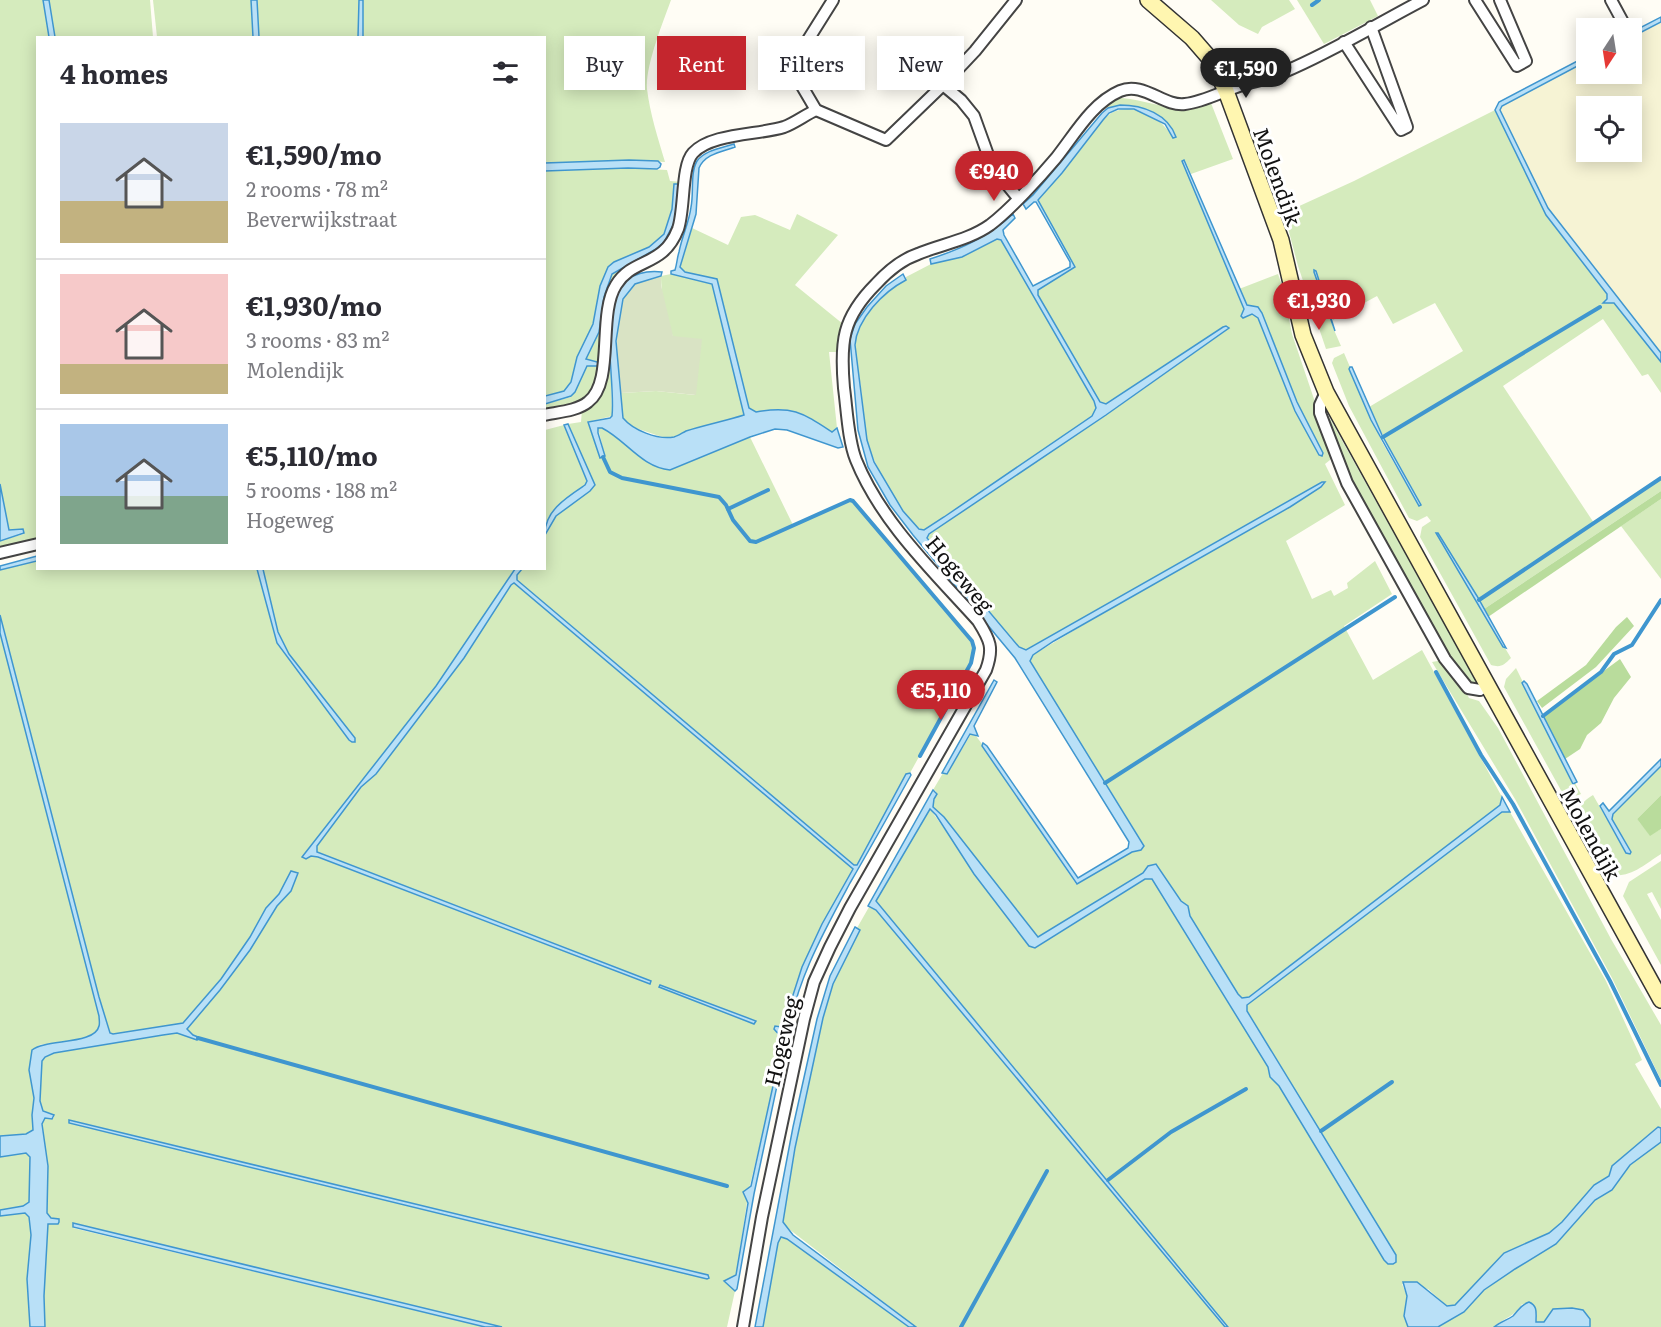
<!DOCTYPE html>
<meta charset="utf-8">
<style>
body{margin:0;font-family:Literata,serif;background:#f2f2f3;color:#2b2b33;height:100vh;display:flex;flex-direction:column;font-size:22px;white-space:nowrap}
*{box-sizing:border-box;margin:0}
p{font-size:20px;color:#7c7c81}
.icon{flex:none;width:33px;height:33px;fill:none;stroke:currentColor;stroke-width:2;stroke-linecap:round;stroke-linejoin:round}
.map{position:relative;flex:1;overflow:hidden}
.drawer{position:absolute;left:36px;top:36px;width:510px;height:534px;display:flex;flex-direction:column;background:#fff;border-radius:0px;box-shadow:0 3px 15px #0003}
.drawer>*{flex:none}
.guide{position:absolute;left:564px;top:36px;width:570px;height:54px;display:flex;gap:12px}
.needle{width:39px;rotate:192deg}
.fabs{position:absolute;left:1576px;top:18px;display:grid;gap:12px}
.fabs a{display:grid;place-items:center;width:66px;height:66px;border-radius:0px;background:#fff;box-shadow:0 3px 15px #0003;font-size:30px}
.price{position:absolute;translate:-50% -51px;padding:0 14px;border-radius:21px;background:#c4262e;color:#fff;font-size:20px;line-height:39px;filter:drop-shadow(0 2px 3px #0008)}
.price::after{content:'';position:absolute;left:50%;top:36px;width:18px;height:14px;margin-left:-9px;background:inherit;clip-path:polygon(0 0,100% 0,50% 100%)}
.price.selected{background:#222;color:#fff}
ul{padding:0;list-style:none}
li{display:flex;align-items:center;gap:18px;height:150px;padding:0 24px}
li+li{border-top:2px solid #e1e1e2}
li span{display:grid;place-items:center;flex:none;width:168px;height:120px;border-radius:0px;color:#555}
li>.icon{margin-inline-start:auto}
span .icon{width:72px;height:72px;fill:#fffc;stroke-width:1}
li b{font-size:26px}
h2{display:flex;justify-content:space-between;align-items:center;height:72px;padding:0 24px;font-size:26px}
.tag{padding:0 21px;border-radius:0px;background:#fff;box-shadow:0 3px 15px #0003;font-size:21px;line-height:54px}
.tag.selected{background:#c4262e;color:#fff}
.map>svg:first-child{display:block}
</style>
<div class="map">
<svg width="1661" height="1327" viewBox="0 0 1661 1327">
<rect width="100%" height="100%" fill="#fffdf5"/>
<!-- farmland -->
<path fill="#f6f3d4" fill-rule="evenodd" d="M1661 22V353L1548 208 1500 110 1502 106 1587 61V74H1632V37ZM1587 106H1632V152H1587Z"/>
<!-- green -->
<g fill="#d5ebbd" fill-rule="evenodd">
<polygon points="0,0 43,0 49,37 38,38 37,540 0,549 0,541 24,534 23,529 9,530 0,484"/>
<polygon points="49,0 150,0 153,37 55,37"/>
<polygon points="153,0 251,0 253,37 157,37"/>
<polygon points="257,0 359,0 358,37 259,37"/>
<path d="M363 0H671C663 22 645 67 647 89 650 114 658 138 665 162L629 160 545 163 544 38H363Z"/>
<polygon points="1211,0 1289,0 1295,9 1262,27 1258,34 1239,25"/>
<polygon points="1297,0 1370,0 1378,16 1324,44"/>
<path d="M1122 98C1153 101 1180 116 1211 103L1233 159 1191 174 1185 160 1244 309 1241 316 1243 317 1252 314 1258 317 1295 411 1323 453 1297 402 1262 313 1253 306H1247L1239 289 1278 274 1283 288 1292 334 1314 399 1317 416 1331 456 1330 460 1325 464 1345 505 1286 541 1312 599 1331 590 1334 596 1348 588 1347 583 1375 561 1392 594 1344 626 1373 680 1422 650 1502 797 1500 805 1249 997 1242 998 1238 994 1190 916 1188 906 1181 901 1156 864 1148 866 1143 873 1038 937 944 817 933 807 936 791 933 790 943 773 947 774 971 734 976 736 982 744V746L1076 884 1144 845 1030 661 1033 655 1322 482 1026 650 1019 647 927 538 928 534 1106 415 1224 332 1226 326 1107 405 1100 402 1038 295V290L1075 267 1038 200 1062 173 1103 120C1124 97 1160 114 1173 138V130C1159 108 1131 102 1108 108L1105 105 1111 100Z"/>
<path d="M1495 110 1546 215 1607 294V299L1603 303 1614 302 1661 362V393L1648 374 1642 376 1603 319 1503 386 1594 523 1661 478V491L1484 609 1436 533 1511 658C1504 665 1501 668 1491 665L1420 537 1422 527 1431 521 1427 516 1417 521 1409 518 1349 406 1332 363 1334 358 1344 353 1350 367 1349 369 1382 442 1419 506 1421 504 1385 440 1369 407 1463 351 1435 303 1393 324 1377 296 1333 320 1314 270 1334 330 1341 346 1326 349 1298 266 1284 213 1354 181Z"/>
<polygon points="628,168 667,170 670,181 682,182 677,222 663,247 625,271 601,363 586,359 599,332 604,297 612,274 656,249 664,242 677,207 677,185 674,184 672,209 664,234 658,241 642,251 614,262 600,286 593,324 577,357 571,382 564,391 545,396 545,171"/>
<path d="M797 214 838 235 795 285 843 324 839 352H829L837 428 836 431 832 432C803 413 792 405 756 412L749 408 717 279 685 272 680 267 692 228 728 245 741 217 755 215 790 230Z"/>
<path d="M997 239 1003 242 1094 401 1096 410 1092 416 944 517 924 530C906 526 873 461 867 443 862 426 863 406 861 388 859 372 853 353 856 338 859 318 888 289 906 280V277L931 264 962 257Z"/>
<path d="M671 274 712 284 744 415 702 428 685 432 675 437H662L630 426 623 418 621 393 656 391 695 395C681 358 661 315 661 276Z"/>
<polygon points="587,366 601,366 594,390 580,402 545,412 545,404 571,397"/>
<path d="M608 367 611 373 612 416 588 422 600 458 605 456 598 428H602C626 440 641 467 670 470L750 437 793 525 850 500 853 501 972 641 974 648 971 663 910 773 906 774 857 865H854L517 580V575L522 569 544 568 545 535 556 516 595 485 568 424 581 422 582 410Z"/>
<polygon points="1324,408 1476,681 1475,684 1472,685 1466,680 1447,656 1353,485 1323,409"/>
<polygon points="564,425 587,481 585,485 555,508 545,524 545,430"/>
<polygon points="1661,499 1661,579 1621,526"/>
<path d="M37 561 38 568 257 569 277 643 349 740 311 682 289 654 278 632 263 569H515L436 686 302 857 311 856 318 857 650 984 651 981 317 852V846L361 787 376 774 464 658 511 585 514 583 853 869 802 967 784 1023 782 1027H775L785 1040 749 1189 736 1275 725 1281 735 1291 727 1327H502L73 1223V1228L485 1327H45L44 1296 48 1224H58V1219L51 1218 47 1213 48 1166 42 1124 45 1118H54V1115L43 1111 40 1102 42 1061 45 1057 54 1053 163 1035 177 1033 197 1040 187 1029 234 971 277 906 291 891V872L279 894 266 908 250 937 221 979 183 1023 112 1035 110 1033 99 997 0 615V570ZM70 1120 708 1275V1278L707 1279 69 1123Z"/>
<path d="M0 633 96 1003C98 1010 101 1020 99 1027 94 1041 52 1043 39 1045L29 1070 34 1098 32 1115 33 1130 26 1134 0 1136Z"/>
<polygon points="1443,660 1462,684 1469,698 1479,701 1498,728 1611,939 1661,1025 1661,1080 1612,978 1515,799 1432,662"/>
<polygon points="1516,668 1573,784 1575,783 1581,794 1574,797 1563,794 1504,687 1506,679"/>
<path d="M1661 766V795L1637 819 1650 835 1661 829V854C1645 864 1631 878 1611 875L1578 820C1578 807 1583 801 1593 795L1626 853 1631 851 1612 819 1613 814Z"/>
<polygon points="930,809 1029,946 1145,879 1152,879 1268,1067 1270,1077 1279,1085 1388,1264 1396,1262 1395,1255 1247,1010 1247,1005 1502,812 1510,812 1606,981 1642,1060 1635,1064 1661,1109 1661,1128 1658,1127 1612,1166 1609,1176 1594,1185 1562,1222 1549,1233 1504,1253 1455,1306 1447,1306 1428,1289 1402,1284 1407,1296 1404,1316 1408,1327 1228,1327 876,901"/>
<polygon points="1661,861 1661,909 1652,892 1647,894 1661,920 1661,965 1623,896 1629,882"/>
<polygon points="869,907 876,910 1225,1327 916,1327 785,1226 783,1222 795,1148 823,1018 833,984 859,930 857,928"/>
<path d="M1661 1142V1327H1590V1319L1553 1309 1544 1322H1536L1537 1314 1522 1304C1513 1318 1505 1317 1494 1327H1438L1464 1312 1484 1290 1515 1269 1556 1244 1595 1200 1612 1190 1630 1165Z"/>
<polygon points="26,1152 30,1157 29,1202 23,1206 0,1210 0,1157"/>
<polygon points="13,1213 25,1213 30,1217 31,1235 27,1279 30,1327 0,1327 0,1216"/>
<polygon points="781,1237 787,1239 909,1327 763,1327 778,1243"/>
</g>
<!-- forest -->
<g fill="#b9dc9c">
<polygon points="1661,491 1661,499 1488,617 1484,609"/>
<polygon points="1627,617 1634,626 1596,667 1542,708 1537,701 1586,665 1616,627"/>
<polygon points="1620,659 1631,677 1614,698 1601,723 1587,735 1580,749 1565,759 1543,716"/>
<polygon points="1661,795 1661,829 1650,836 1637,819"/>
</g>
<!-- cemetery -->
<path fill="#d9e3c4" d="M661 276V285L673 336 702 339 696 395 656 391 621 393 620 387C618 362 610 300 635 284 642 280 653 278 661 276Z"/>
<!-- water -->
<g fill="#b9e0f7" stroke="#3f96cf" stroke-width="1.5">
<polygon points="43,0 49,0 55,37 49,37"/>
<polygon points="251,0 257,0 259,37 253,37"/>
<polygon points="359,0 363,0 363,37 358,37"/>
<polygon points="1661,17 1661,22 1632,37 1632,32"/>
<polygon points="1587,56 1587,61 1502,106 1500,110 1548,208 1661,353 1661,362 1614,303 1603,303 1607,299 1607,294 1546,215 1495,110 1499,102"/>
<path d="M1120 105C1143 105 1168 114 1176 137L1173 138 1165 124 1134 109H1118L1109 113 1103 120 1062 173 1038 200 1075 267 1038 290V295L1100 402 1106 404 1223 327 1226 326 1229 328 1106 415 929 534 927 538 1019 647 1026 650 1322 482H1325L1321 487 1290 507 1054 641 1033 655 1030 661 1144 846 1141 850 1132 852 1077 884 982 746 983 743 987 746 1078 878 1128 848 1129 842 1015 658 913 535 890 505 868 467 858 430 850 339 855 324 867 307 886 286 903 274 906 280C883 292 857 319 855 345L867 440 874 462 903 511 919 529 924 530 944 517 1092 416 1096 408 1094 401 1001 240 997 239 962 257 931 264 930 259C961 249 988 237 1013 214L1015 218 1003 230 1004 235 1033 286 1070 267V262L1036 202H1034L1026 209 1023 204 1033 195 1102 113 1108 108Z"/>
<path d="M734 144 735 147C721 152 705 154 699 168L696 214 680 267 685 272 717 279 749 408 756 412C792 405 803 413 832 432L837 428 843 447 838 448 787 430 775 429 750 437 670 470C641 467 626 440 602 428H598V433L605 456 600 458 588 422 610 418 612 416C617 372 585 264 662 272L661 276 635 284 623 299 616 341 623 418C633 430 657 440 674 437 678 436 682 433 686 431 705 425 725 421 744 415L712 284 671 274V271L675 270C677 264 677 258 679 252 682 236 689 223 691 207 694 193 690 173 697 161 705 150 722 148 734 144Z"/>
<polygon points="629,160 658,161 661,164 660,167 657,169 628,168 545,171 545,163"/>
<polygon points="1184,160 1247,305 1258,307 1262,313 1297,402 1323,453 1322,456 1319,455 1295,411 1258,318 1252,314 1243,318 1241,316 1244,309 1182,161"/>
<polygon points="674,184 678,184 677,207 674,223 664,242 656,249 612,274 604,297 599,332 586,359 601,363 601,366 587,366 575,392 571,396 545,404 545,396 564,391 571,382 577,357 593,324 600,286 608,267 614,262 649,247 664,234 672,209"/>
<polygon points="1314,270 1316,271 1335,331 1314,272"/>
<polygon points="1350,367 1352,367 1382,435 1421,505 1419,506 1371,420 1349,369"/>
<path d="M568 424 595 485 590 491 556 516 545 535C544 511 567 497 585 485L587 481 564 425Z"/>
<polygon points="0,484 9,530 23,529 24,533 0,541"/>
<polygon points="1436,533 1438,533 1477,596 1506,648 1503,647"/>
<polygon points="37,556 37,561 0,570 0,566"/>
<polygon points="257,569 263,569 278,632 289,654 355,738 355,742 352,742 349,740 277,643"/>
<path d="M515 569H522L517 575V580L854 865H857L906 774 910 773 911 775C891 811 871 847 850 883 823 933 795 983 787 1040L783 1039 774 1029 775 1026 782 1027 784 1023 802 967 822 924 853 869 514 583 511 585 464 658 376 774 361 787 317 846V852L651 981 650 984 318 857 311 856 306 859 302 857 436 686Z"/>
<path d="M0 615 99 997 110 1033 113 1034 183 1023 221 979 250 937 266 908 279 894 291 871 298 873 291 891 277 906 250 950 220 990 187 1029 193 1035 198 1037 197 1040 177 1033 163 1035 54 1053 45 1057 42 1061 40 1101 43 1111 54 1115 52 1119 45 1118 42 1124 48 1166 47 1213 51 1218 59 1219V1222L58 1224H48L44 1296 45 1327H30L27 1279 31 1235 29 1217 25 1213 0 1216V1210L23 1206 29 1202 30 1157 26 1153 0 1157V1136L26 1134 33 1130 32 1115 34 1098 29 1070 32 1050C45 1039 95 1045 99 1026 100 1023 99 1019 99 1016L0 633Z"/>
<polygon points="994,680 997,682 974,726 978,736 970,734 947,774 942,773"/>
<polygon points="1524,681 1527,684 1577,782 1573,784 1522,683"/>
<polygon points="1661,759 1661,766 1613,814 1612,819 1631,852 1630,854 1626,853 1600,806 1603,803 1609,811"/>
<polygon points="933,790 937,794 934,799 933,807 944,817 1038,937 1143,873 1148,866 1156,864 1181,901 1188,906 1190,916 1238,994 1242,998 1249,997 1500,805 1502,797 1510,812 1502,812 1247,1005 1247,1011 1396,1255 1396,1262 1393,1264 1388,1264 1384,1260 1279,1086 1270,1077 1268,1067 1152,879 1145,879 1035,948 1029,946 974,874 936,815 930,809 876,901 1228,1327 1225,1327 876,910 868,906"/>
<polygon points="855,927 860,930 833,984 823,1018 795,1148 783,1222 793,1235 916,1327 909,1327 787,1239 781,1237 778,1243 763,1327 755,1327 793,1127 817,1019 830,976"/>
<polygon points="660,985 756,1021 754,1024 659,987"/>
<polygon points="778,1063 781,1064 781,1067 754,1194 737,1289 735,1291 724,1281 736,1275 748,1203 743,1192 751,1186"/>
<polygon points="69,1120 708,1275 709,1278 707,1279 69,1123"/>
<polygon points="1658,1127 1661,1128 1661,1142 1630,1165 1612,1190 1595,1200 1556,1244 1515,1269 1484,1290 1464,1312 1438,1327 1408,1327 1404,1316 1407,1296 1403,1282 1417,1282 1447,1306 1455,1305 1504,1253 1549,1233 1562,1222 1594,1185 1609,1176 1612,1166"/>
<polygon points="73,1223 502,1327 485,1327 73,1227"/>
<path d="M1529 1302C1538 1306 1536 1313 1536 1322H1544L1553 1309 1572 1308 1583 1310 1590 1319V1327H1494C1500 1322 1507 1320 1513 1316 1519 1310 1520 1305 1529 1302Z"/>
</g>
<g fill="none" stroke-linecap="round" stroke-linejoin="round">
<!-- stream -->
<g stroke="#3f96cf" stroke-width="4">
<polyline points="1312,5 1319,0"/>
<polyline points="1383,437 1600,307"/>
<polyline points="603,457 610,472 622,478 719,497 726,505 733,520 750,541 756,542 850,500 853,501 972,641 974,648 971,663 920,756"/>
<polyline points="728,509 768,490"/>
<polyline points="1479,600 1661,478"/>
<polyline points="1436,672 1481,755 1513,804 1610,981 1661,1085"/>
<polyline points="1543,716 1601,672 1614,654 1632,645 1661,600"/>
<polyline points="1105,783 1395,597"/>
<polyline points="198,1038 727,1186"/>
<polyline points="1321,1131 1392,1082"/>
<polyline points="1108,1180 1171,1132 1246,1089"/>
<polyline points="961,1327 1047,1171"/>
</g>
<defs>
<g id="street">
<polyline points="833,0 796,59 796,76 816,110 886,140 943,85 975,51 1016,0"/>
<polyline points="1475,0 1517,66 1526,61 1500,0"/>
<polyline points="1611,0 1624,24"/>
<polyline points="1344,42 1401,130 1407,127 1371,27"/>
<polyline points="943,85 961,100 974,116 992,166 1018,198"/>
<polyline points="1326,392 1320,405 1320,413 1347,483 1445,659 1468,688 1480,690 1486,686"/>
<path d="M544 415C558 412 577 411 588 402 615 382 597 315 616 285 633 257 663 268 678 229 685 209 681 166 693 153 711 133 759 135 784 127 795 123 805 115 816 110"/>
<polyline points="0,553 38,544"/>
<path d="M743 1327 762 1217 804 1019 814 982 830 947 850 908 986 670C994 648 990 640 978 621 934 572 881 522 856 460 848 440 847 410 844 388 840 342 842 318 876 284 887 272 903 259 918 254 942 244 969 240 990 225 1010 210 1040 177 1056 158 1075 134 1092 103 1120 91 1143 81 1164 107 1185 104 1203 102 1221 92 1239 86 1254 81 1270 79 1284 72 1332 52 1377 24 1423 0"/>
</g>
<polyline id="secondary" points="1148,0 1192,38 1212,61 1226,91 1281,240 1303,335 1326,392 1661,1000"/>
</defs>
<!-- street casing -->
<use href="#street" stroke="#444" stroke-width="14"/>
<!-- secondary casing -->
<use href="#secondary" stroke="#333" stroke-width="18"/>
<!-- street -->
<use href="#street" stroke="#fff" stroke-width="10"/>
<!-- secondary -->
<use href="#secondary" stroke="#fff6b0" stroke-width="15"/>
</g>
<g text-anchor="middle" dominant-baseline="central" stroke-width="6" stroke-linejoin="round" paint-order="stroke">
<!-- street labels -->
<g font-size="21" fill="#111" stroke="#fff">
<text transform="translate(1279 176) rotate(70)">Molendijk</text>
<text transform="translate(961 573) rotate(50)">Hogeweg</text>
<text transform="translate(1592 833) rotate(61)">Molendijk</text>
<text transform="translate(780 1041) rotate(-77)">Hogeweg</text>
</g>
</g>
</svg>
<div class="fabs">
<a><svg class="needle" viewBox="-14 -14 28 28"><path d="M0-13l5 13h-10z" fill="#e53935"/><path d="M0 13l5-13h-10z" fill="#7c7c81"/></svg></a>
<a><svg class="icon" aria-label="locate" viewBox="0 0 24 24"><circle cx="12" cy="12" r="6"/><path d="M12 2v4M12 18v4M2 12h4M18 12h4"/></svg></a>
</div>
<b class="price selected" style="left:1246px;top:99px">€1,590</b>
<b class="price" style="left:994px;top:202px">€940</b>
<b class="price" style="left:1319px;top:331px">€1,930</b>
<b class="price" style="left:941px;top:721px">€5,110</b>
<div class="guide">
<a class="tag">Buy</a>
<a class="tag selected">Rent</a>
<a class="tag">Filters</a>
<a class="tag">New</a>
</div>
<section class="drawer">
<h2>4 homes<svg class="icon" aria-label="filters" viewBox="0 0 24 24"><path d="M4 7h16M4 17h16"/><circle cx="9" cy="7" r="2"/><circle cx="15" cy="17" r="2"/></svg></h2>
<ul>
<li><span style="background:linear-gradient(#c9d6e8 65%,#c2b280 0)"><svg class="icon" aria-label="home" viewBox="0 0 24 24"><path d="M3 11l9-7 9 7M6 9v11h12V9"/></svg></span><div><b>€1,590/mo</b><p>2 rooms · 78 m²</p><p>Beverwijkstraat</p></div></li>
<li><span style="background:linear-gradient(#f6c9c9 75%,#c2b280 0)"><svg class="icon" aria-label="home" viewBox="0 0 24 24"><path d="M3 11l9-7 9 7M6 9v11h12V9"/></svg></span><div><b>€1,930/mo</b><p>3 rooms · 83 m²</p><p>Molendijk</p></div></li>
<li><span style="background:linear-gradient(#a9c7e8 60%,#7fa58c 0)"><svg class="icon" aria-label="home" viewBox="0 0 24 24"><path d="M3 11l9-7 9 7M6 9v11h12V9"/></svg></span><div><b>€5,110/mo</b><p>5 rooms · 188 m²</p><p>Hogeweg</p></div></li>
</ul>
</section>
</div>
